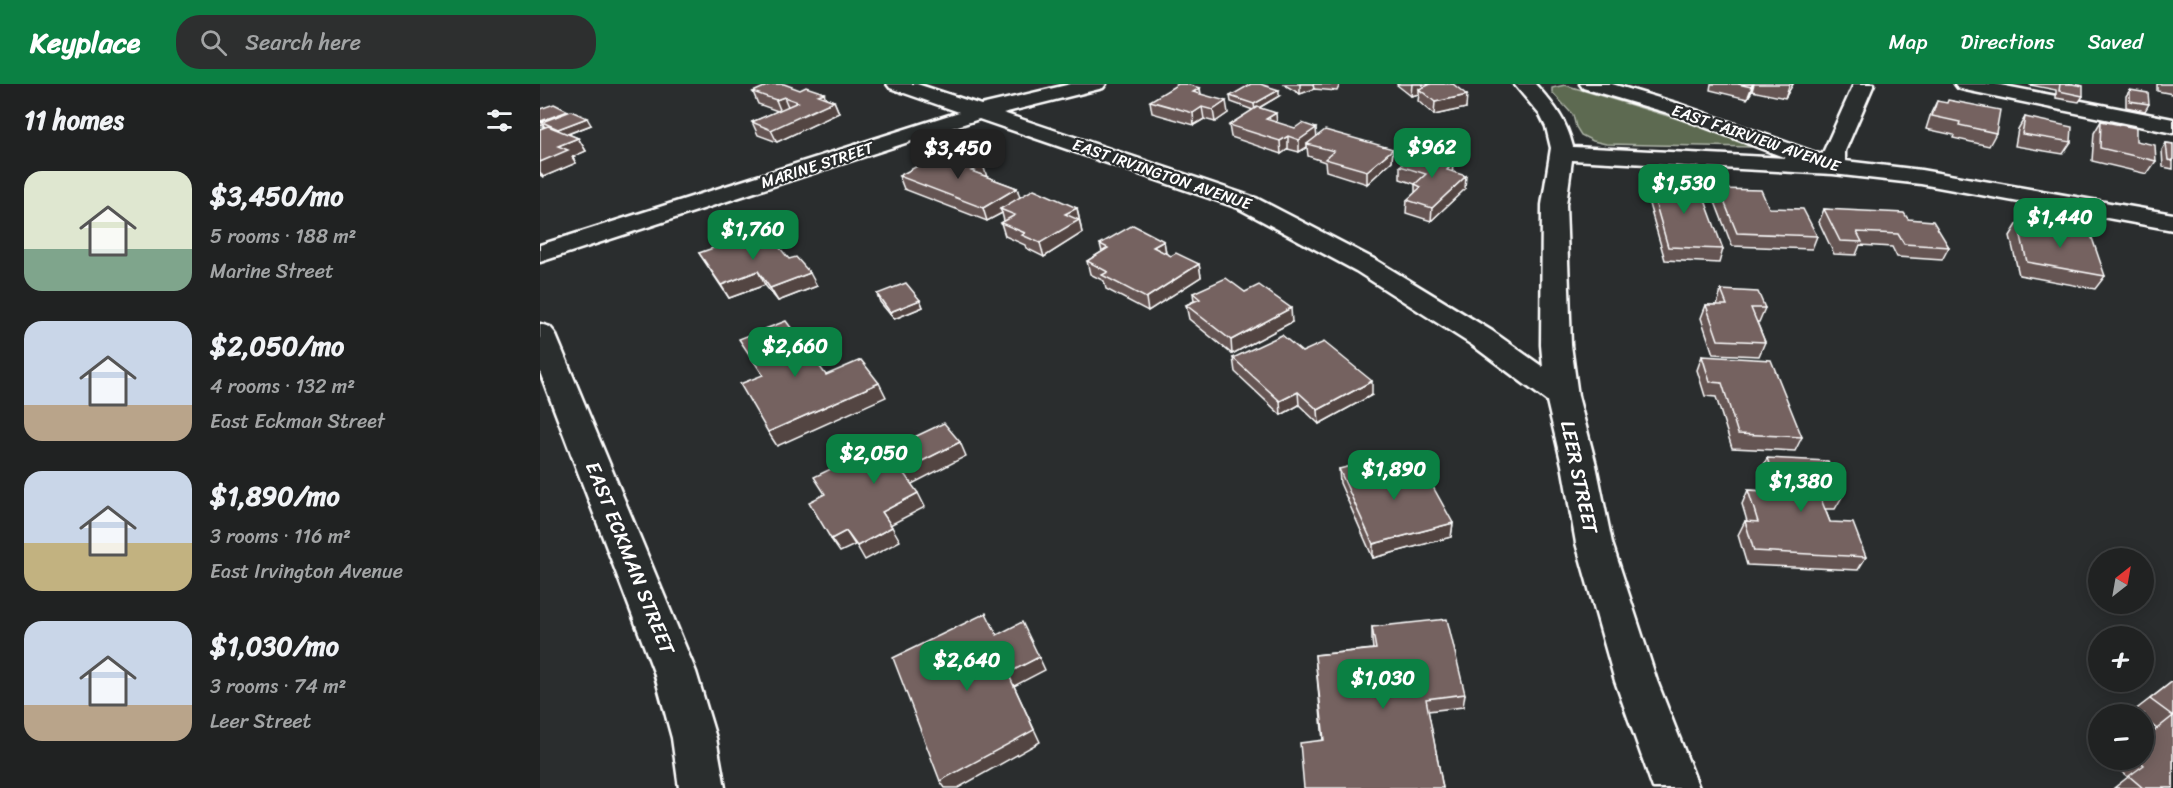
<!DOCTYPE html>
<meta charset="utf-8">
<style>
body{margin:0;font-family:Sriracha,sans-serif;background:#2d2f2f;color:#f1f3f6;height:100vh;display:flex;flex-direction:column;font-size:22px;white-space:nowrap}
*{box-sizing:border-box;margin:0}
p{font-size:20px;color:#a2a4a5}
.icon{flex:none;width:33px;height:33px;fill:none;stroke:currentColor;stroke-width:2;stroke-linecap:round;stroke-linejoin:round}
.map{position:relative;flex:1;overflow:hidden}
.panel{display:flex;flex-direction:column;background:#202222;width:540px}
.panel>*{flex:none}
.needle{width:39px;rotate:31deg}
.controls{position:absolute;left:1548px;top:464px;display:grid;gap:12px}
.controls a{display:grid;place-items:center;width:66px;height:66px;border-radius:50%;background:#202222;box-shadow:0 3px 15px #0003,0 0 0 2px #3d3f40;font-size:30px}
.price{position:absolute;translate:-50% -51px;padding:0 14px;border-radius:12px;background:#0b8043;color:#fff;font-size:20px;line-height:39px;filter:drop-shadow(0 2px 3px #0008)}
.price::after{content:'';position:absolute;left:50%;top:36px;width:18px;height:14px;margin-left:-9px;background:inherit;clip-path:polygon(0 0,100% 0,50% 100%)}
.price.selected{background:#222;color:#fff}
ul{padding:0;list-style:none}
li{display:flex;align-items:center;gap:18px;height:150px;padding:0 24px}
li span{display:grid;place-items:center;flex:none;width:168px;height:120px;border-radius:18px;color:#555}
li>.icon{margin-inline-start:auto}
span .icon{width:72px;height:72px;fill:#fffc;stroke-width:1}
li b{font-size:26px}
h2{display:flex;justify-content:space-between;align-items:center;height:72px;padding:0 24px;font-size:26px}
header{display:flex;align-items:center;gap:36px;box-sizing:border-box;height:84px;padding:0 30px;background:#0b8043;color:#fff}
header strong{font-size:28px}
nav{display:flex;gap:33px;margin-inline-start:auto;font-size:21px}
.search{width:420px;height:54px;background:#2d2f2f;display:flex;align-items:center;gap:15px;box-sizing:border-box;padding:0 21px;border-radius:24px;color:#a2a4a5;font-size:22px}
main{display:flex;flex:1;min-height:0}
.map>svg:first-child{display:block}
</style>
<header>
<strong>Keyplace</strong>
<div class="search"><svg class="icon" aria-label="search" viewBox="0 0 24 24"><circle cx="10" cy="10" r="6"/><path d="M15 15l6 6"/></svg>Search here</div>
<nav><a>Map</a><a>Directions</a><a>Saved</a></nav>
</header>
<main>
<section class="panel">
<h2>11 homes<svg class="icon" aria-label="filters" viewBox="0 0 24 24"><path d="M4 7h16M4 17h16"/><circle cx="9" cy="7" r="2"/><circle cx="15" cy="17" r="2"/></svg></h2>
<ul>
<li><span style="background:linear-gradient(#dfe7d0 65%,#7fa58c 0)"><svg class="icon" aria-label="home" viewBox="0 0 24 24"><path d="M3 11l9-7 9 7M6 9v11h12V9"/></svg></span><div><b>$3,450/mo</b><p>5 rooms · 188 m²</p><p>Marine Street</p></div></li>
<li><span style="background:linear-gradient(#c9d6e8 70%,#b9a48a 0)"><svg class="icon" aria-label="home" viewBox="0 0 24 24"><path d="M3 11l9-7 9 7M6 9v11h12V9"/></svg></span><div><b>$2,050/mo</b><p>4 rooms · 132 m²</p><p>East Eckman Street</p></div></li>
<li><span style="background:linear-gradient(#c9d6e8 60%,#c2b280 0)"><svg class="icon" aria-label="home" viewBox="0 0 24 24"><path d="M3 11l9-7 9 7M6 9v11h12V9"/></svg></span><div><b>$1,890/mo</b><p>3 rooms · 116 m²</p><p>East Irvington Avenue</p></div></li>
<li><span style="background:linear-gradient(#c9d6e8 70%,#b9a48a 0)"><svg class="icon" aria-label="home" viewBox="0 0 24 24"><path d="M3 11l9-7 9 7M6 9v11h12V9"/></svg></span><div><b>$1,030/mo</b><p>3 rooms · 74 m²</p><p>Leer Street</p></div></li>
</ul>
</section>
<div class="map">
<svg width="1633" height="704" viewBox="0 0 1633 704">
<rect width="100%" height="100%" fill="#2a2d2e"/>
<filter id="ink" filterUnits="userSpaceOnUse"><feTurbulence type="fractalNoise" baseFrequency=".0167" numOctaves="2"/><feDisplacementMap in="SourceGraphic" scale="12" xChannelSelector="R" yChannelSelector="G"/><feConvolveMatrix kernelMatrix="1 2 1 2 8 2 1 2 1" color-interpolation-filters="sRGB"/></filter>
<g filter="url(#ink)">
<!-- green -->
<polygon fill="#5d6a51" stroke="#aeb4a8" stroke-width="1.5" points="1025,1 1158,41 1199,56 1210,63 1066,60 1053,57 1041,51 1036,43 1033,31 1012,8 1012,4"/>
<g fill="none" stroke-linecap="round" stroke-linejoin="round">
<defs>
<g id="minor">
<path d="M347 0H377L441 21 531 0H566L563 4 463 29 716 114 834 175 952 247 1003 283 1001 261 1002 121 1011 64 1006 43 1000 31 974 0H995C1014 21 1026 35 1033 63L1246 74 1125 28 1043 4 1040 0H1072L1139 20 1282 71 1314 0H1334L1305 67V77L1381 86 1633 130V146L1381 100 1293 90 1032 76 1026 121 1031 261 1038 312 1056 381 1072 459 1117 597 1159 704H1113L1075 597 1036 459 1022 381 1007 317 932 261 816 187 698 124 439 35 0 178V161L419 28 350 4Z"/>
<polygon points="1415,0 1455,0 1633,35 1633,49 1425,6 1418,4"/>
<polygon points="0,240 10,243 15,249 156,588 176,654 185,704 139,704 132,654 114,588 0,288"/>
</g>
</defs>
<!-- minor casing -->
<use href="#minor" stroke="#fff" stroke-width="5"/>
<!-- minor -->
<use href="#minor" fill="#2a2d2e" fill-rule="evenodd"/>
</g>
<!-- wall -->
<g fill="#655453" stroke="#fff" stroke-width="1.5">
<polygon points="743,0 800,0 797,7 774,5 760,10"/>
<polygon points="857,0 913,0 926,24 894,31 878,17 879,10 871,12 857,1"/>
<polygon points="1171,0 1253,0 1245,14 1212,7 1207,15 1170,6"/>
<polygon points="1490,0 1532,0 1543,12 1539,18 1516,14 1516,6 1490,1"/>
<polygon points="1617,0 1633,0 1633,10 1617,7"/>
<polygon points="660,4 661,10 688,29 675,38 664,35 654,41 612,29 610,17"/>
<polygon points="1590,6 1609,20 1605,27 1586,23 1586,12"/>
<polygon points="213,8 286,14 294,17 299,29 237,58 218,51 212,38 238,27 218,20"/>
<polygon points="690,12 739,12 719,24 737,39 777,52 853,65 852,77 827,100 786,87 785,78 768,72 767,63 759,68 748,65 741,70 691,53 689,41 713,26 691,18"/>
<polygon points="1397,17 1456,49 1449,62 1413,54 1414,51 1386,45 1391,29"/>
<polygon points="0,25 28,27 51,41 28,50 38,54 46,67 32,73 36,79 3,93 0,91 0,45 5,43 0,41"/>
<polygon points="1485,33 1531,58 1523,70 1475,62 1478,45"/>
<polygon points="1561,37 1616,77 1607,90 1552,77 1554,49"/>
<polygon points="1626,59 1633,60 1633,85 1623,83 1622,66"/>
<polygon points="860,82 913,87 925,105 891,137 866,129 867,116 875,109 875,100 860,95"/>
<polygon points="359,92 447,93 477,104 480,114 537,124 542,149 504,173 486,164 485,161 465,152 461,139 464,137 462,129 447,137 364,105"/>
<polygon points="1108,93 1149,107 1183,165 1179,179 1125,176 1105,106"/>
<polygon points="1179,105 1229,124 1277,152 1272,165 1192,162 1175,118"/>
<polygon points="1284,125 1368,135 1409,163 1402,176 1357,173 1352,163 1320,161 1316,171 1294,170 1279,138"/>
<polygon points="1478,139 1565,192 1555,205 1479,191 1470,152"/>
<polygon points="624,157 626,170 631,172 659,180 661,193 608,227 566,205 564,197 550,190 547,177 562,168 560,160"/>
<polygon points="159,169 249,175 277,202 238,217 225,201 189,214"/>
<polygon points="1181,206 1225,224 1219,238 1217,238 1225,258 1219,272 1173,270 1161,234 1166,221 1177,221"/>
<polygon points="705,208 752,238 692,270 649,235 646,221 654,217 653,209"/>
<polygon points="337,210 380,216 383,223 354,235 340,218"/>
<polygon points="762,268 832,311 779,340 759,321 741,331 695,288 693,274"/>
<polygon points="1162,272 1262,353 1255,367 1192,364 1176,313 1165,312 1157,286"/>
<polygon points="1227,374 1303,411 1295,425 1285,425 1290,438 1326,473 1318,486 1207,481 1198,451 1205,437 1207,437 1202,420 1208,406 1227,407 1221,388"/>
<polygon points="799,385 852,392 913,439 911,453 833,474 800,399"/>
<polygon points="832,543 925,610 923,623 888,627 903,704 783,657 775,571 833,565 832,556"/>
<polygon points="1633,597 1633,704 1574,704 1588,693 1572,680 1578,675 1604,675 1617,645 1604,635 1604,630 1598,630 1594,627"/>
</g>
<!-- shaded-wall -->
<g fill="#524543" stroke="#fff" stroke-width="1.5">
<polygon points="760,0 773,0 774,5 760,10"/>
<polygon points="872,0 883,0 882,8 879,5 879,10 871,12"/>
<polygon points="1213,0 1214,0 1212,7 1207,15"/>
<polygon points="1250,0 1253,0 1245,14 1249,2"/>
<polygon points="660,4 661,16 653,8"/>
<polygon points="739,6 739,12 715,26 714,20"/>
<polygon points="284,9 288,20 294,17 299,29 237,58 231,46 278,11"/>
<polygon points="927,11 926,24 894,31 895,18"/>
<polygon points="244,13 249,25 241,28 236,16"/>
<polygon points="686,17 688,29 675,38 673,26"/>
<polygon points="662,23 664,35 654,41 653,29"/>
<polygon points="28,27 33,33 2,38 5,44 1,37"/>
<polygon points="736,29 737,42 726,35"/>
<polygon points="47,34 51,41 22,52 18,45"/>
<polygon points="776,44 777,56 767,60 767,63 759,68 759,56"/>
<polygon points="748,52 748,65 741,70 740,57"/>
<polygon points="38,54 46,67 32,73 36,79 3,93 0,88 0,78 18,62"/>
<polygon points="853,65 852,77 827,100 827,87"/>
<polygon points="913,79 912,92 907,86"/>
<polygon points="443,81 447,93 431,87"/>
<polygon points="926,92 925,105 891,137 892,124"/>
<polygon points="477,104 481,117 460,125 462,129 447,137 443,124"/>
<polygon points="537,124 542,149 504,173 500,159 525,130"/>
<polygon points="624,157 626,170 613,163"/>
<polygon points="659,180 661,193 608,227 606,214"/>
<polygon points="218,187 225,201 189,214 181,201"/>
<polygon points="270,189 277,202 238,217 230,204"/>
<polygon points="380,216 383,223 354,235 350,228"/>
<polygon points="751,224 752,238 692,270 691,256"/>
<polygon points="832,297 832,311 779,340 778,326"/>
<polygon points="339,299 346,313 237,362 228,348"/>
<polygon points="758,308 759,321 741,331 740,317"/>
<polygon points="420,358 426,372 370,401 362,387"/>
<polygon points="378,409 385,423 350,441 342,428"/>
<polygon points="913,439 911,453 833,474 833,460"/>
<polygon points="352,443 360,457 325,476 317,462"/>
<polygon points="306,447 315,461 300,468 291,455"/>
<polygon points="499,573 505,586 474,602 500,658 418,704 405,704 400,697 468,589"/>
</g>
<!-- building -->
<g fill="#756260" stroke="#fff" stroke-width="1.5">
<polygon points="231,0 244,0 260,6 266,3 284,9 278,11 294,17 231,46 212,38 258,18 244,13 236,16 213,8"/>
<polygon points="638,0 646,0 660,4 653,8 686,17 673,26 662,23 653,29 610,17"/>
<polygon points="711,0 720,0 739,6 714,20 690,12"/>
<polygon points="887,0 913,0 927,11 895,18 879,5 889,1"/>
<polygon points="1198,0 1213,0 1211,3"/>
<polygon points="1520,0 1532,0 1543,2 1543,12 1519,7"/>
<polygon points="1590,6 1608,9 1609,20 1590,17"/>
<polygon points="1408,16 1460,26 1456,49 1419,41 1420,38 1392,32 1397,17 1407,19"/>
<polygon points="14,20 28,27 1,37 0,37 0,25"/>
<polygon points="717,23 736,29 726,35 755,44 762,39 776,44 759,56 748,52 740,57 689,41"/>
<polygon points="31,27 47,34 18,45 2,38"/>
<polygon points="1485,33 1532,43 1531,58 1482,50"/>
<polygon points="1561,37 1596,44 1596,57 1615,61 1616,77 1560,64"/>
<polygon points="8,42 38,54 18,62 28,66 0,78 0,45"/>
<polygon points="785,46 853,65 827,87 785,75 794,67 767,60"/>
<polygon points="1626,59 1633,60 1633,77 1628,76"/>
<polygon points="405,67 443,81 431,87 477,104 443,124 359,92"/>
<polygon points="876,68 913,79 907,86 926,92 892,124 867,116 881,103 875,100 886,90 860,82"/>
<polygon points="1108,93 1144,95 1149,107 1162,108 1183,165 1128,163"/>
<polygon points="494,105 537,124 525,130 539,136 500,159 482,151 485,149 461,139 475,131 460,125"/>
<polygon points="1179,105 1221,106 1229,124 1263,125 1277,152 1197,149"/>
<polygon points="1284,125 1364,129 1368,135 1393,137 1409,163 1364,160 1358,150 1317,148 1322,158 1300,157"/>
<polygon points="1478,139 1551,151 1565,192 1487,178"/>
<polygon points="593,141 624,157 613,163 631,172 636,169 659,180 606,214 562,191 568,188 547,177 568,164 560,160"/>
<polygon points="225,146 249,175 256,173 270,189 230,204 218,187 181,201 159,169"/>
<polygon points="686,194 705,208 719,201 751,224 691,256 646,221 660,215 653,209"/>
<polygon points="366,199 380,216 350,228 337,210"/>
<polygon points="1181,206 1218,208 1225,224 1211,224 1225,258 1178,256 1166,221 1187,221"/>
<polygon points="246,237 286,291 321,276 339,299 228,348 200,300 223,291 199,255"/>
<polygon points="742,251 762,268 784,258 832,297 778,326 758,308 740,317 693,274"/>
<polygon points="1162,272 1231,276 1262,353 1198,350 1182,299 1170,298"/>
<polygon points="404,339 420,358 362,387 378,409 342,428 352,443 317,462 306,447 291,455 269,418 285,410 274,393 343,360 347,366"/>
<polygon points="843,374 852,392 883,385 913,439 833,460 799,385"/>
<polygon points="1227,374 1288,377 1303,411 1279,410 1290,438 1313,439 1326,473 1214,467 1205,437 1218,438 1208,406 1239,408"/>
<polygon points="446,529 457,551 482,538 499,573 468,589 494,646 400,697 353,574"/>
<polygon points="907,535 925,610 886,615 903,704 764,704 760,659 784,656 775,571 836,565 832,543"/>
<polygon points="1633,597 1633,704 1603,704 1589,692 1604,681 1597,675 1604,675 1604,655 1633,632 1610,615"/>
</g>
</g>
<g text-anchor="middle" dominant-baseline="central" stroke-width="4.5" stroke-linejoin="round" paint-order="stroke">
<!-- far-street labels -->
<g font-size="16" fill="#fff" stroke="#2a2d2e">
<text transform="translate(1216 54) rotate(19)">EAST FAIRVIEW AVENUE</text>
<text transform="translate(277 81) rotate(-18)">MARINE STREET</text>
<text transform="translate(622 90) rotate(19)">EAST IRVINGTON AVENUE</text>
</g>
<!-- street labels -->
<g font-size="20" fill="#fff" stroke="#2a2d2e">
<text transform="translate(1039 393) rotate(78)">LEER STREET</text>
<text transform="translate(90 474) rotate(68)">EAST ECKMAN STREET</text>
</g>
</g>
</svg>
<div class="controls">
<a><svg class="needle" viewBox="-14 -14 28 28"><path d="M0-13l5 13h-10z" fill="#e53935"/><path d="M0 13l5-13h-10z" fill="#a2a4a5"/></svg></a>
<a>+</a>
<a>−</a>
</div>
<b class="price" style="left:892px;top:95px">$962</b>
<b class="price selected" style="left:418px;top:96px">$3,450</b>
<b class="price" style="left:1144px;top:131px">$1,530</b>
<b class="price" style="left:1520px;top:165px">$1,440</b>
<b class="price" style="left:213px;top:177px">$1,760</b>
<b class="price" style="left:255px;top:294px">$2,660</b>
<b class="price" style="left:334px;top:401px">$2,050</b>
<b class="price" style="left:854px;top:417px">$1,890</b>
<b class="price" style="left:1261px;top:429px">$1,380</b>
<b class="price" style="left:427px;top:608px">$2,640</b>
<b class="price" style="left:843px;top:626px">$1,030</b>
</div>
</main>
